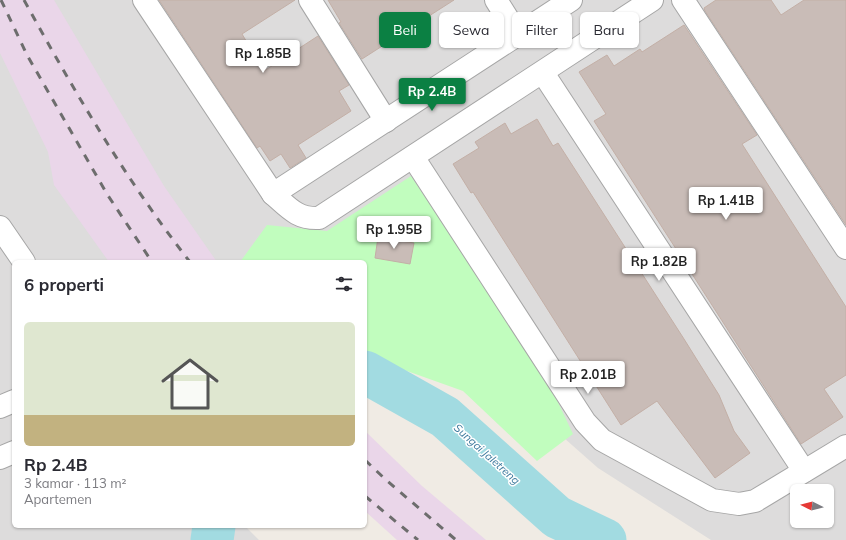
<!DOCTYPE html>
<html lang="id">
<meta charset="utf-8">
<style>
body{margin:0;font-family:Mulish,sans-serif;background:#f2f2f3;color:#2b2b33;height:100vh;display:flex;flex-direction:column;font-size:15px;white-space:nowrap}
*{box-sizing:border-box;margin:0}
p{font-size:13px;color:#7c7c81}
.icon{flex:none;width:22px;height:22px;fill:none;stroke:currentColor;stroke-width:2;stroke-linecap:round;stroke-linejoin:round}
.map{position:relative;flex:1;overflow:hidden}
.details{position:absolute;left:12px;top:260px;width:355px;height:268px;display:flex;flex-direction:column;background:#fff;border-radius:6px;box-shadow:0 1px 3px #0004}
.details>*{flex:none}
.hud{position:absolute;left:379px;top:12px;width:380px;height:36px;display:flex;gap:8px}
.needle{width:26px;rotate:276deg}
.buttons{position:absolute;left:790px;top:484px;display:grid;gap:8px}
.buttons a{display:grid;place-items:center;width:44px;height:44px;border-radius:6px;background:#fff;box-shadow:0 1px 3px #0004;font-size:20px}
.price{position:absolute;translate:-50% -34px;padding:0 9px;border-radius:4px;background:#fff;color:#222;font-size:13px;line-height:26px;filter:drop-shadow(0 1px 2px #0008)}
.price::after{content:'';position:absolute;left:50%;top:24px;width:12px;height:9px;margin-left:-6px;background:inherit;clip-path:polygon(0 0,100% 0,50% 100%)}
.price.active{background:#0b8043;color:#fff}
ul{padding:0;list-style:none}
li{display:grid;align-content:center;gap:8px;height:212px;padding:0 12px}
li span{display:grid;place-items:center;height:124px;border-radius:6px;color:#555}
li>.icon{margin-inline-start:auto}
span .icon{width:72px;height:72px;fill:#fffc;stroke-width:1}
li b{font-size:17px}
h2{display:flex;justify-content:space-between;align-items:center;height:48px;padding:0 12px;font-size:17px}
.tag{padding:0 14px;border-radius:6px;background:#fff;box-shadow:0 1px 3px #0004;font-size:14px;line-height:36px}
.tag.active{background:#0b8043;color:#fff}
.map>svg:first-child{display:block}
</style>
<div class="map">
<svg width="846" height="540" viewBox="0 0 846 540">
<rect width="100%" height="100%" fill="#f0ebe4"/>
<!-- residential -->
<path fill="#dddcdc" fill-rule="evenodd" d="M0 0H846V540H711L598 468 365 262H14V526H245L259 540H0ZM797 491H827V521H797Z"/>
<!-- industrial -->
<g fill="#ead6e9">
<polygon points="0,0 54,0 164,186 217,262 109,262 54,185 48,152 0,53"/>
<polygon points="365,431 422,486 486,540 397,540 365,511"/>
</g>
<!-- park -->
<polygon fill="#c1fdbe" points="411,176 548,381 573,434 537,461 463,391 365,356 365,262 240,262 267,225 327,231"/>
<g fill="none" stroke-linecap="round" stroke-linejoin="round">
<!-- river -->
<g stroke="#a2dbe1" stroke-width="43">
<polyline points="365,372 445,417 557,517 605,540"/>
<polyline points="212,540 214,526"/>
</g>
</g>
<!-- building -->
<g fill="#c9bcb7" stroke="#c3afa6">
<polygon points="159,0 295,0 242,34 264,71 318,36 349,85 339,91 351,111 298,145 306,158 290,168 281,154 270,161 260,146 257,148"/>
<polygon points="328,0 454,0 362,59 339,23 341,22"/>
<polygon points="716,0 771,0 781,15 804,0 846,0 846,225 705,11 704,8"/>
<polygon points="684,25 757,135 742,144 846,307 846,375 824,389 843,417 801,444 594,121 606,114 579,72 607,55 614,66 640,49 642,52"/>
<polygon points="537,119 553,146 558,143 684,339 719,395 734,431 750,453 715,478 657,401 621,425 473,192 471,193 453,164 479,148 475,142 505,123 511,134"/>
<polygon points="378,237 414,243 410,264 375,258"/>
</g>
<g fill="none" stroke-linecap="round" stroke-linejoin="round">
<defs>
<g id="minor">
<path d="M144 0 273 194C289 208 297 219 319 218L652 0"/>
<polyline points="310,0 386,121"/>
<polyline points="496,0 518,35"/>
<polyline points="683,0 846,248"/>
<polyline points="543,73 804,471"/>
<polyline points="413,157 585,422 602,440 712,500 739,504 755,501 846,446"/>
<polyline points="273,194 571,0"/>
<polyline points="0,227 24,262"/>
<polyline points="0,407 14,401"/>
<polyline points="0,458 14,452"/>
</g>
</defs>
<!-- minor casing -->
<use href="#minor" stroke="#a6a6a6" stroke-width="24"/>
<!-- minor -->
<use href="#minor" stroke="#fff" stroke-width="22"/>
<!-- rail -->
<g stroke="#6d6d6d" stroke-width="3" stroke-dasharray="8 8" stroke-linecap="butt">
<polyline points="1,0 27,55 107,194 152,262"/>
<path d="M24 0C74 91 126 180 190 262"/>
<polyline points="365,460 385,479 456,540"/>
<polyline points="365,496 418,540"/>
</g>
</g>
<g text-anchor="middle" dominant-baseline="central" stroke-width="3" stroke-linejoin="round" paint-order="stroke">
<!-- water labels -->
<g font-size="11" font-style="italic" fill="#3c799d" stroke="#fff">
<text transform="translate(487 454) rotate(42)">Sungai Jaletreng</text>
</g>
</g>
</svg>
<div class="buttons">
<a><svg class="needle" viewBox="-14 -14 28 28"><path d="M0-13l5 13h-10z" fill="#e53935"/><path d="M0 13l5-13h-10z" fill="#7c7c81"/></svg></a>
</div>
<b class="price" style="left:263px;top:74px">Rp 1.85B</b>
<b class="price active" style="left:432px;top:112px">Rp 2.4B</b>
<b class="price" style="left:726px;top:221px">Rp 1.41B</b>
<b class="price" style="left:394px;top:250px">Rp 1.95B</b>
<b class="price" style="left:659px;top:282px">Rp 1.82B</b>
<b class="price" style="left:588px;top:395px">Rp 2.01B</b>
<div class="hud">
<a class="tag active">Beli</a>
<a class="tag">Sewa</a>
<a class="tag">Filter</a>
<a class="tag">Baru</a>
</div>
<section class="details">
<h2>6 properti<svg class="icon" aria-label="filters" viewBox="0 0 24 24"><path d="M4 7h16M4 17h16"/><circle cx="9" cy="7" r="2"/><circle cx="15" cy="17" r="2"/></svg></h2>
<ul>
<li><span style="background:linear-gradient(#dfe7d0 75%,#c2b280 0)"><svg class="icon" aria-label="home" viewBox="0 0 24 24"><path d="M3 11l9-7 9 7M6 9v11h12V9"/></svg></span><div><b>Rp 2.4B</b><p>3 kamar · 113 m²</p><p>Apartemen</p></div></li>
</ul>
</section>
</div>
